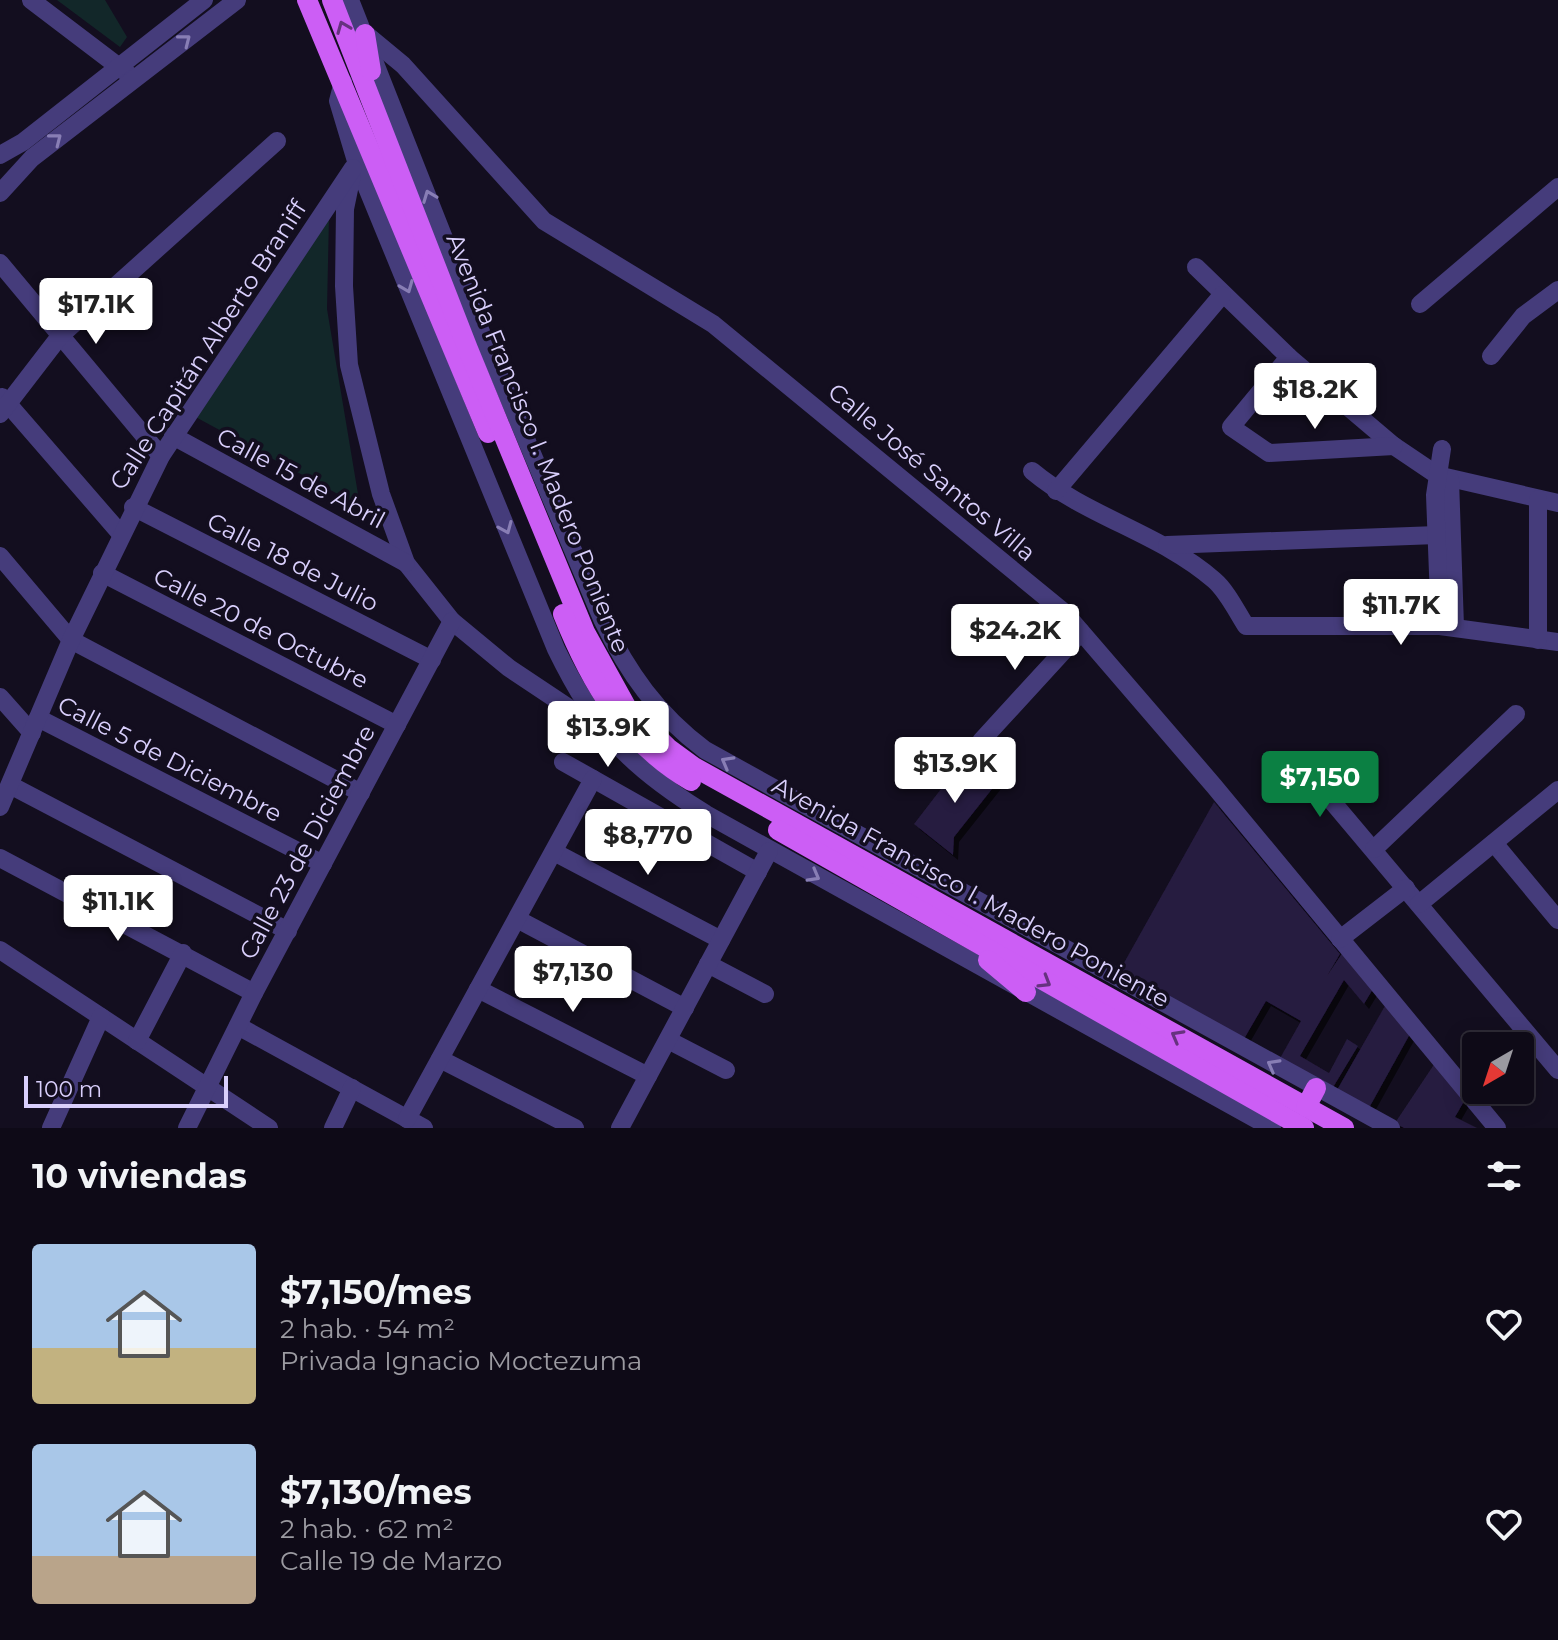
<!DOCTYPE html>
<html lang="es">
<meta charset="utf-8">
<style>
body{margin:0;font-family:Montserrat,sans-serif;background:#171320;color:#f1f3f6;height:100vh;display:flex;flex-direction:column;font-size:30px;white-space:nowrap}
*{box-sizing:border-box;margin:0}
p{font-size:26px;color:#9b9aa1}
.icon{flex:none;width:44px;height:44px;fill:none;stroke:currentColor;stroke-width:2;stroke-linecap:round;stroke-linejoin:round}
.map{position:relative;height:1128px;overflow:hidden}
.details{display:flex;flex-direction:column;background:#0e0a17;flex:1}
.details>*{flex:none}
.needle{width:52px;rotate:219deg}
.controls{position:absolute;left:1462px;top:1032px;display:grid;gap:16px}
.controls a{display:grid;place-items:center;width:72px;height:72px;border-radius:8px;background:#0e0a17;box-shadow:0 4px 20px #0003,0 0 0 2px #2e2b36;font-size:40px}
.scale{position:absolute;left:24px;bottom:20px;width:204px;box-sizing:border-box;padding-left:8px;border:4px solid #d9cffc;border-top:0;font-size:22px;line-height:28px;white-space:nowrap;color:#d9cffc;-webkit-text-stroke:6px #130e1f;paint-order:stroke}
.price{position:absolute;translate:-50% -68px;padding:0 18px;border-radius:8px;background:#fff;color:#222;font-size:26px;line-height:52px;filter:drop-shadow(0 2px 4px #0008)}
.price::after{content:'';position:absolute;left:50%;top:48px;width:24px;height:18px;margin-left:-12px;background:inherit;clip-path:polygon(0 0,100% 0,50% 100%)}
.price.on{background:#0b8043;color:#fff}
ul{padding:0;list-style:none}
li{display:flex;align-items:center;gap:24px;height:200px;padding:0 32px}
li span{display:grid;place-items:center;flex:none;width:224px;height:160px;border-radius:8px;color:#555}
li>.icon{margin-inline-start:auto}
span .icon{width:96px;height:96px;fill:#fffc;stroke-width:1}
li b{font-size:34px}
h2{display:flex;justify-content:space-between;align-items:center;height:96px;padding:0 32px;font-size:34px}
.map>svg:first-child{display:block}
</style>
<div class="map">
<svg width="1558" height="1128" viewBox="0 0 1558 1128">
<defs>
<filter id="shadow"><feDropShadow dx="5" dy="5" stdDeviation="0" flood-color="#0009"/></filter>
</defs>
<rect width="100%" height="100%" fill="#130e1f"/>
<!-- green -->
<g fill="#122729">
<polygon points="57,0 105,0 127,37 120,47"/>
<polygon points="329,217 327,309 360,506 190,414"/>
</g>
<!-- building -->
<g fill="#261b3f" filter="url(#shadow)">
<polygon points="964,759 996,784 954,837 953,855 914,824"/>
<polygon points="1214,802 1340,954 1327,976 1343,952 1373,989 1364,1004 1344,980 1300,1056 1329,1073 1347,1039 1358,1046 1332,1089 1279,1060 1301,1021 1266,1001 1244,1039 1120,970"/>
<polygon points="1386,1004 1410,1034 1369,1108 1337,1090"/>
<polygon points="1435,1063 1466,1098 1455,1117 1477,1128 1404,1128 1395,1123"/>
</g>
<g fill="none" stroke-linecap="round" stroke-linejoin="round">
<!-- minor -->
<g stroke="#453c7b" stroke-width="18">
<polyline points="31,0 127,73"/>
<path d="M350 0 485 342 602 619C628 673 657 714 705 750L1391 1128"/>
<polyline points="368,36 403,65 544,221 713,324 1065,613 1214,786 1497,1128"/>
<path d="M343 82 338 101 356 161 556 649C596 731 628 766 706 814L1272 1128"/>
<polyline points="0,155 23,142 204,0"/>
<polyline points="352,175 345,209 344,286 349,365 381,494 406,563 452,621 509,668 593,724"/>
<polyline points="0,193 32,158 237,0"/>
<polyline points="0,263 161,456"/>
<polyline points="1196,267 1289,357 1394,446 1437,475 1558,503"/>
<polyline points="1420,304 1558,187"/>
<polyline points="1491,356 1523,316 1558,290"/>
<polyline points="1289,357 1231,427 1269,453 1394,446"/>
<polyline points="2,397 120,533"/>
<polyline points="0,414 60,336 277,141"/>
<polyline points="173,436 406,563"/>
<path d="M1032 471C1087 517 1160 533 1214 580 1227 591 1237 612 1246 626H1440L1558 642"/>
<polyline points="1450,479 1455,627"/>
<polyline points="1056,491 1222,295"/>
<polyline points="133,507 432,660"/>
<polyline points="1167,545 1437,535"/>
<polyline points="0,556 71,640 361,793"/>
<polyline points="102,573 397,725"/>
<polyline points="1440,626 1435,495 1442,449"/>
<polyline points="1538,640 1538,499"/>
<polyline points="0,697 32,733"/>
<polyline points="38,718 323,864"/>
<polyline points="981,741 1081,632"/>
<polyline points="1298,761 1558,1070"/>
<polyline points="563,762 758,872"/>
<polyline points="10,785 288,931"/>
<polyline points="0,807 71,640 161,456 353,168"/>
<polyline points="1494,843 1558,920"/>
<polyline points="1374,849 1516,714"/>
<polyline points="554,852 721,940"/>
<polyline points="0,858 254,993"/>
<polyline points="1419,904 1558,790"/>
<polyline points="517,919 685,1008"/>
<polyline points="1340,939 1406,888"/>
<polyline points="0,950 269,1128"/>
<polyline points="708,964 765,994"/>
<polyline points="478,989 648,1076"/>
<polyline points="238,1026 424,1128"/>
<polyline points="668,1040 726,1070"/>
<polyline points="137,1041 183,953"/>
<polyline points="440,1059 575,1128"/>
<polyline points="407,1119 593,779"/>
<polyline points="51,1128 101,1017"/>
<polyline points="187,1128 254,993 452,621"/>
<polyline points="333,1128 352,1088"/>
<polyline points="620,1128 769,851"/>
</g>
<!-- major -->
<g stroke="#cc5ef5" stroke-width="20">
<polyline points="307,0 488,433"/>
<polyline points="332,0 468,349 585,632 627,708 668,748 694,767 1344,1128"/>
<polyline points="365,34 371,71"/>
<path d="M563 614C591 684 625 742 691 781"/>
<polyline points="778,830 1304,1128"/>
<polyline points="988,960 1026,992"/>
<polyline points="1306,1107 1316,1088"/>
</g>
</g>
<!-- one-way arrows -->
<defs><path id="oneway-chevron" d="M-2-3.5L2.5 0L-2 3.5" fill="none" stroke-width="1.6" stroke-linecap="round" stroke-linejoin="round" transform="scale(2)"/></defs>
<g stroke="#66327f">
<use href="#oneway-chevron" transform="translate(343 27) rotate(-112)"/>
<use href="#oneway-chevron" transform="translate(1045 982) rotate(31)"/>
<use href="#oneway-chevron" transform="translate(1177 1036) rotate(-151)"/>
</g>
<g stroke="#887eb5">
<use href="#oneway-chevron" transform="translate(185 40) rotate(-38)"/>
<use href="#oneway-chevron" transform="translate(56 139) rotate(-38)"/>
<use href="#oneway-chevron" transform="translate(429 196) rotate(-111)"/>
<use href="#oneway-chevron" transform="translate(407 287) rotate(68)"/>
<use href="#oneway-chevron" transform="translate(506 528) rotate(67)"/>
<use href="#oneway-chevron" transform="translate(727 762) rotate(-151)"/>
<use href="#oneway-chevron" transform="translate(814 876) rotate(29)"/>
<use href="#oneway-chevron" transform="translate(1273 1065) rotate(-151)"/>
</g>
<g text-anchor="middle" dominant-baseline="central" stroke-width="7" stroke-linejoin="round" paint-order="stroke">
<!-- street labels -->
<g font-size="24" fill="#d9cffc" stroke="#130e1f">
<text transform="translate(208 345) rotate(-57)">Calle Capitán Alberto Braniff</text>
<text transform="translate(538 443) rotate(68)">Avenida Francisco I. Madero Poniente</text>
<text transform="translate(932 472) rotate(40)">Calle José Santos Villa</text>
<text transform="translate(301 478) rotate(28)">Calle 15 de Abril</text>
<text transform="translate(293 562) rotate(27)">Calle 18 de Julio</text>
<text transform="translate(261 628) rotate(27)">Calle 20 de Octubre</text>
<text transform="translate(170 759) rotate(27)">Calle 5 de Diciembre</text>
<text transform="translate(307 842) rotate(-62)">Calle 23 de Diciembre</text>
<text transform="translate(971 892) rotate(29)">Avenida Francisco I. Madero Poniente</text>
</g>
</g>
</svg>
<div class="controls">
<a><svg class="needle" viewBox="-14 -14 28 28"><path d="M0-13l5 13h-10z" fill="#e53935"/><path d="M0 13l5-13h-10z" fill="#9b9aa1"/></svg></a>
</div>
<div class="scale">100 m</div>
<b class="price" style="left:96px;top:346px">$17.1K</b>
<b class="price" style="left:1315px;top:431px">$18.2K</b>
<b class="price" style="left:1401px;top:647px">$11.7K</b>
<b class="price" style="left:1015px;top:672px">$24.2K</b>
<b class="price" style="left:608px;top:769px">$13.9K</b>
<b class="price" style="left:955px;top:805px">$13.9K</b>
<b class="price on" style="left:1320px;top:819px">$7,150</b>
<b class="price" style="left:648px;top:877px">$8,770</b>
<b class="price" style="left:118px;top:943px">$11.1K</b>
<b class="price" style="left:573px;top:1014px">$7,130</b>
</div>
<section class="details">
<h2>10 viviendas<svg class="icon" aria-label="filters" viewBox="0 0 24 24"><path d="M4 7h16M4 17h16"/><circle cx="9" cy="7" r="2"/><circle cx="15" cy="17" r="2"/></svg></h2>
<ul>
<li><span style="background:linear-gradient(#a9c7e8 65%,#c2b280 0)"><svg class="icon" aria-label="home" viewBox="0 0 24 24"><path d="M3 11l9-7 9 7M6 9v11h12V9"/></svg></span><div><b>$7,150/mes</b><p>2 hab. · 54 m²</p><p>Privada Ignacio Moctezuma</p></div><svg class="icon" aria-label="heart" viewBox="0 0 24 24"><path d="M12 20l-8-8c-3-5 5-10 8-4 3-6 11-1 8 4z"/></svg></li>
<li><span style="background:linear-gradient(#a9c7e8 70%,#b9a48a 0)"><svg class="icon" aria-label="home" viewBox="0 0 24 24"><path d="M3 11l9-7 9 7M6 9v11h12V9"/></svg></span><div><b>$7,130/mes</b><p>2 hab. · 62 m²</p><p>Calle 19 de Marzo</p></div><svg class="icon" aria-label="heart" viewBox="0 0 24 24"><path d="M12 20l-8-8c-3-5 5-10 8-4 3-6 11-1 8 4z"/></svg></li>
</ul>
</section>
